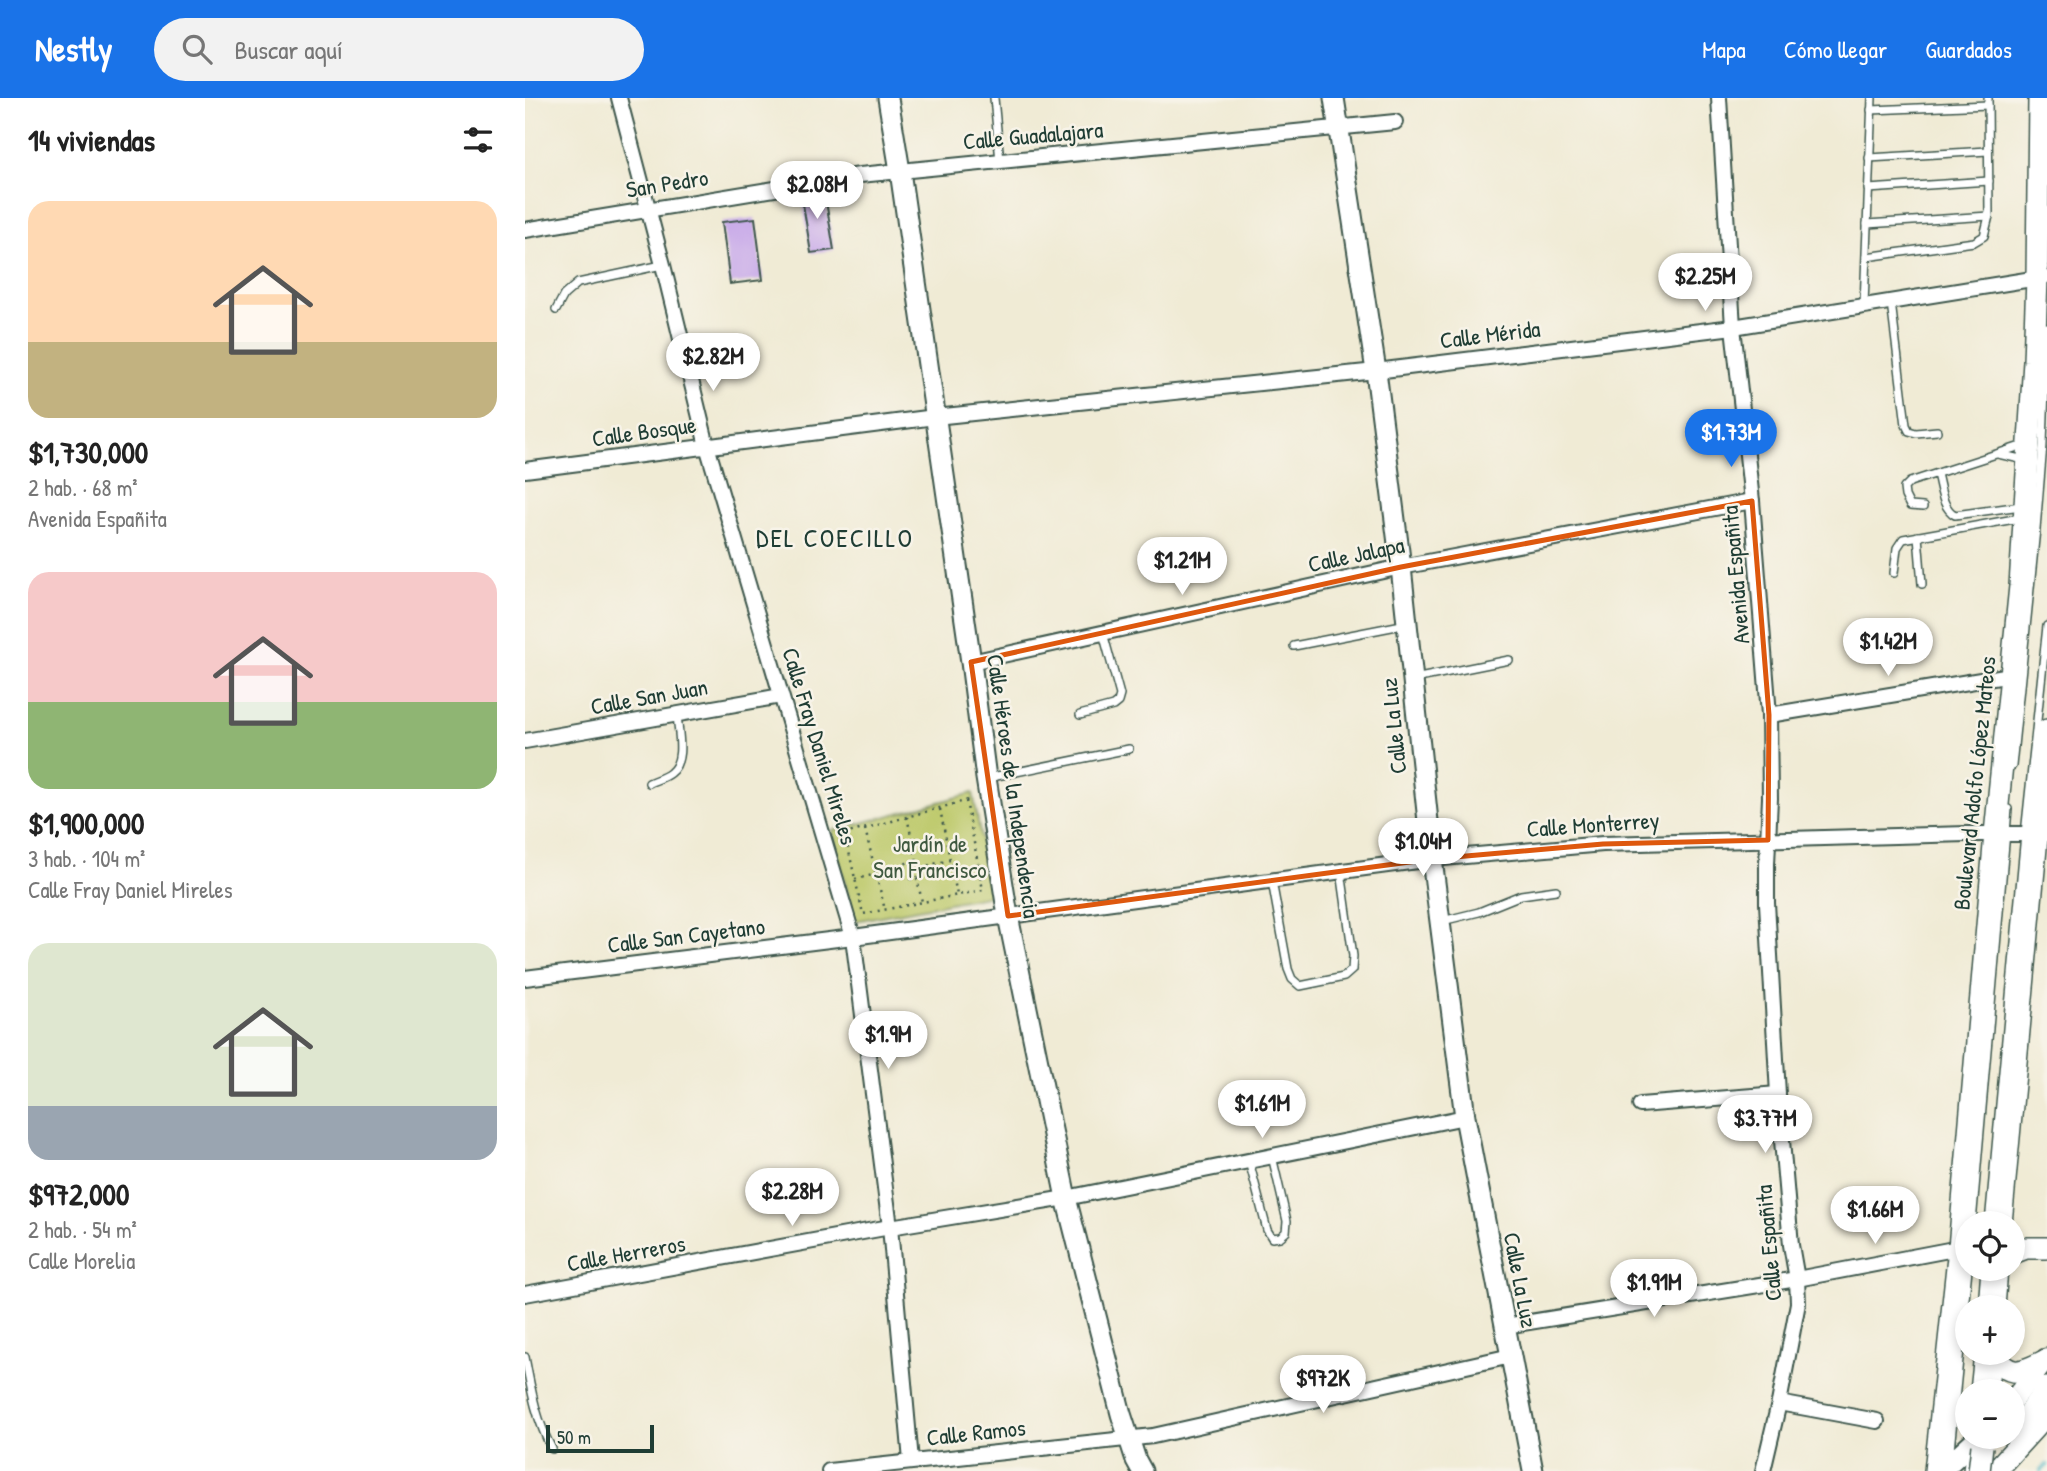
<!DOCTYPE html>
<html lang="es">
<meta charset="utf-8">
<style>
body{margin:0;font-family:"Patrick Hand",sans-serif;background:#f2f2f2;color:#222;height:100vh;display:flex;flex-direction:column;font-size:26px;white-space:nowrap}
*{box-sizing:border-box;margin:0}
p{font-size:23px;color:#767676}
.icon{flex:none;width:38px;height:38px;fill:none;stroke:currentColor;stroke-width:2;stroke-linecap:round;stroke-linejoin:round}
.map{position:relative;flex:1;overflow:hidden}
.sheet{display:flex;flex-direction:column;background:#fff;width:525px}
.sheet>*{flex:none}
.fabs{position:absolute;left:1430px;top:1113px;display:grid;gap:14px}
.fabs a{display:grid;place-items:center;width:70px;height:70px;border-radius:50%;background:#fff;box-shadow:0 4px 10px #0003;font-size:35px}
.scale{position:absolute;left:21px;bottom:18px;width:108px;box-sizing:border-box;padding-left:7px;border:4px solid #1f3d34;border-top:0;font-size:19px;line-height:24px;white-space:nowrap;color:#1f3d34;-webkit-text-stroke:5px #f7f3e8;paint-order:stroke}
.price{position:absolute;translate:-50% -60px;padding:0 16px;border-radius:24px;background:#fff;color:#222;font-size:23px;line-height:46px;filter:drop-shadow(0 2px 4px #0008)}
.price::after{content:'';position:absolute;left:50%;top:42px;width:21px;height:16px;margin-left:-10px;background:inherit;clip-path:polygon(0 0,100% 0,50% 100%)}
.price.selected{background:#1a73e8;color:#fff}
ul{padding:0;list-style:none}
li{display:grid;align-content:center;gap:14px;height:371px;padding:0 28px}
li span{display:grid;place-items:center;height:217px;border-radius:21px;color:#555}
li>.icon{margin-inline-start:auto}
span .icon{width:126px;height:126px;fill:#fffc;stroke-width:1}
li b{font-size:30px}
h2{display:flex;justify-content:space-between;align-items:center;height:84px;padding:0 28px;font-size:30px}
header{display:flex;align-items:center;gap:42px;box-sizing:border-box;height:98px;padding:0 35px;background:#1a73e8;color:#fff}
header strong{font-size:33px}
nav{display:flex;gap:38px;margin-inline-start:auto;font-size:24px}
.search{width:490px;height:63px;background:#f2f2f2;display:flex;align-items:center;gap:18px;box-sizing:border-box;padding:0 24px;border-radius:38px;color:#767676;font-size:26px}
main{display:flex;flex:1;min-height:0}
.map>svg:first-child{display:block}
</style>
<header>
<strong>Nestly</strong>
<div class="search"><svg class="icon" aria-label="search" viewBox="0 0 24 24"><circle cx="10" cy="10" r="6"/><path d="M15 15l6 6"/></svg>Buscar aquí</div>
<nav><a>Mapa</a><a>Cómo llegar</a><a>Guardados</a></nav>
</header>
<main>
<section class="sheet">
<h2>14 viviendas<svg class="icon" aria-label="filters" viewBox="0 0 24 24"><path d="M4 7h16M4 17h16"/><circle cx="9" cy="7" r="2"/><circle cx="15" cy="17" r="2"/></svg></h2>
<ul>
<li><span style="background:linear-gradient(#ffd9b3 65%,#c2b280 0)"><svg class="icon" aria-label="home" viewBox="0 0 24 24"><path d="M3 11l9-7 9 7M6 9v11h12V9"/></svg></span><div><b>$1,730,000</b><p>2 hab. · 68 m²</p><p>Avenida Españita</p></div></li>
<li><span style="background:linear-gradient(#f6c9c9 60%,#8fb573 0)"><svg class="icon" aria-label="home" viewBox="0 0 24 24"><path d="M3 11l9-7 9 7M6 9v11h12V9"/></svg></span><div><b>$1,900,000</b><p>3 hab. · 104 m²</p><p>Calle Fray Daniel Mireles</p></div></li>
<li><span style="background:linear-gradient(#dfe7d0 75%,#9aa5b1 0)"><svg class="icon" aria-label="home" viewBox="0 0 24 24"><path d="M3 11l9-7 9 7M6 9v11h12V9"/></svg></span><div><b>$972,000</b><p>2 hab. · 54 m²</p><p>Calle Morelia</p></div></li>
</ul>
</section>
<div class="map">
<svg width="1522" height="1373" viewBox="0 0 1522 1373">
<rect width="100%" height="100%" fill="#f7f3e8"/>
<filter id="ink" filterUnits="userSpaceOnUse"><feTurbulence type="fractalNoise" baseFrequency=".0143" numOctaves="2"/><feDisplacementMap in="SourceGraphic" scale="14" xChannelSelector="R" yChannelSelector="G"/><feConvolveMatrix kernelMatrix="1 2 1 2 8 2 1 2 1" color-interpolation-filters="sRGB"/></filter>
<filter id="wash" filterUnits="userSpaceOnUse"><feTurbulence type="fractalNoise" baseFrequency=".00686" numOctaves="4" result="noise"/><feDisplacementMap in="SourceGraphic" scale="28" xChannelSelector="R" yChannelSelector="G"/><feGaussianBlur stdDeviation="1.57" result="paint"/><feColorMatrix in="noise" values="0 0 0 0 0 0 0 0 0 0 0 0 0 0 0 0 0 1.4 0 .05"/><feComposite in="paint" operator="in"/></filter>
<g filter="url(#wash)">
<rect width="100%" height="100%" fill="#f0ebd5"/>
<!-- green -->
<polygon fill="#bdc96b" stroke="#6e8350" stroke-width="2" points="448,695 466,797 330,823 307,733"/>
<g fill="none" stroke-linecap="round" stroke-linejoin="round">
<!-- stream -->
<polyline stroke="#45b2c2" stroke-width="4.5" points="1516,1373 1522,1367"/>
</g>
<g id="blocks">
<!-- building -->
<g fill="#caade9">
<polygon points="299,91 309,152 286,155 276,94"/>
<polygon points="230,120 238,182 205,186 197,124"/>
</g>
</g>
</g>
<g filter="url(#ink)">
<use href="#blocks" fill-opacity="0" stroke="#3e574c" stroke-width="2"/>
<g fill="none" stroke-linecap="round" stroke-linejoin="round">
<defs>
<g id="lane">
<polyline points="469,0 475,63"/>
<polyline points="1346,12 1463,7"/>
<polyline points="1344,60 1463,53"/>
<polyline points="1343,91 1464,83"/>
<polyline points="1342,126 1464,118"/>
<polyline points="1341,159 1449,144 1459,138 1464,118 1463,0"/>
<polyline points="1366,204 1381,327 1384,333 1391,335 1412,333"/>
<polyline points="1339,207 1347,0"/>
<polyline points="31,212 39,197 53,185 137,167"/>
<polyline points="1473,356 1500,362"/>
<path d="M1412 376C1416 390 1417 410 1430 417L1496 408"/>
<polyline points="1398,409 1385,408 1380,398 1379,390 1385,384 1502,346"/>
<polyline points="1393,438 1397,486"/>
<polyline points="1369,475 1372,450 1378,441 1495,420"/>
<polyline points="769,548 882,526"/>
<polyline points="889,581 984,562"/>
<polyline points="555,617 588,608 593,604 595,597 578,535"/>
<polyline points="1487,668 1511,431 1518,347 1522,229"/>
<polyline points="462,680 604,651"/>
<path d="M124 685C130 682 139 680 145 675 161 663 153 634 152 616"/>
<polyline points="747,783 763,871 767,881 775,888 819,879 827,872 828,858 816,773"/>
<polyline points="917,823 954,814 996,797 1031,792"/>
<polyline points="724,1063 742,1132 747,1140 755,1139 761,1134 762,1123 747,1058"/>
<polyline points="1447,1125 1483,711"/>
<polyline points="1464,1125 1500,736 1522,528"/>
<polyline points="1457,1209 1460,1171"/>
<path d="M0 1259C6 1291 11 1322 27 1351"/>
<polyline points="1449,1293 1453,1255"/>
<polyline points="1424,1362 1443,1171"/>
<polyline points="1442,1373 1444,1353"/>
</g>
<g id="street">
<polyline points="94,0 138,167 182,348 328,839 365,1129 386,1363"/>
<polyline points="1194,0 1208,229 1227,403 1244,617 1245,700 1242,766 1242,805 1253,996 1266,1147 1272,1181 1273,1205 1254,1305 1238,1373"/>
<polyline points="0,132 335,77 870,24"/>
<polyline points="0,372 410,319 851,273 1208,229 1519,179"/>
<polyline points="446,564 876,469 1227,403"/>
<polyline points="1244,617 1486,577"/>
<polyline points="0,643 256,598"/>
<polyline points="0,880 328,839 907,761 1078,746 1442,736 1519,736"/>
<polyline points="1115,1007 1253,996"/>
<polyline points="0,1196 365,1129 541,1100 940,1019"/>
<polyline points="980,1228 1272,1181 1434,1150"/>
<polyline points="1254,1305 1352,1323"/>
<polyline points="304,1373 628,1338 986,1258"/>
</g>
<g id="secondary">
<polyline points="363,0 375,73 446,564 461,680 483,818 541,1100 596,1316 611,1362 617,1373"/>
<polyline points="809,0 851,273 876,469 907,761 940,1019 1008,1373"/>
<polyline points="1488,1302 1521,1261"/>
<polyline points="1416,1373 1453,1339"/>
</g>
<g id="primary">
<polyline points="1476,1125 1522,632"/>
<polyline points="1488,1155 1501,1150 1522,1150"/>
<polyline points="1469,1209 1472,1171"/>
<path d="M1470 1255C1482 1283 1500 1273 1521 1262"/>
<polyline points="1462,1293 1465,1255"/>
<polyline points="1490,1333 1522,1290"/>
<polyline points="1410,1373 1434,1150 1470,736 1495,488 1509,263 1512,180 1514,0"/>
<polyline points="1470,1373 1522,1316"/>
</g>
</defs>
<!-- lane casing -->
<use href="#lane" stroke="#3e574c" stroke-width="10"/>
<!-- street casing -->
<use href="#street" stroke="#3e574c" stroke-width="18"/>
<!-- secondary casing -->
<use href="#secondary" stroke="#3e574c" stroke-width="23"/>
<!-- primary casing -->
<use href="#primary" stroke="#3e574c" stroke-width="24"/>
<!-- path -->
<g stroke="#3e574c" stroke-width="2.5" stroke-dasharray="2 5" stroke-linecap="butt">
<polyline points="441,703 458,792 338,816 320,736 447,701"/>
<polyline points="415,711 432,797"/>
<polyline points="382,719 392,764"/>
<polyline points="340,731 360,812"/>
<circle cx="387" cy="772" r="9"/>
<polyline points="396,769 425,762"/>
<polyline points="392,780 397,804"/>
<polyline points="330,781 378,770"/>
</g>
<!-- lane -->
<use href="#lane" stroke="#fff" stroke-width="7"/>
<!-- street -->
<use href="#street" stroke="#fff" stroke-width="14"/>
<!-- secondary -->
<use href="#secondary" stroke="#fff" stroke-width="19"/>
<!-- primary -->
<use href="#primary" stroke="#fff" stroke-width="21"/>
<defs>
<polyline id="primary-bridge" points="1454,1373 1457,1348"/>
</defs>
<!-- primary-bridge casing -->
<use href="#primary-bridge" stroke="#3e574c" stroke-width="24" stroke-linecap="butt"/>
<!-- primary-bridge -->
<use href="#primary-bridge" stroke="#fff" stroke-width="21"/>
</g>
</g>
<!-- marked area -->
<path fill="none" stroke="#de580e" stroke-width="5" stroke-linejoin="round" d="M1227 403 1244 617 1243 742 1078 746 907 761 483 818 446 564 876 469Z"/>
<g text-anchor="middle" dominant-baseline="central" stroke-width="5" stroke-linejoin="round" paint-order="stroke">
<!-- street labels -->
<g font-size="23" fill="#1f3d34" stroke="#f7f3e8">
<text transform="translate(508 37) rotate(-5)">Calle Guadalajara</text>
<text transform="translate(142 85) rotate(-9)">San Pedro</text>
<text transform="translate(965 236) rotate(-7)">Calle Mérida</text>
<text transform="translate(119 333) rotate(-8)">Calle Bosque</text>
<text transform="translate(831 456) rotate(-12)">Calle Jalapa</text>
<text transform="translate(1210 477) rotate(-95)">Avenida Españita</text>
<text transform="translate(124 598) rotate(-10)">Calle San Juan</text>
<text transform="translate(868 628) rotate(-96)">Calle La Luz</text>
<text transform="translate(295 648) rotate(73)">Calle Fray Daniel Mireles</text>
<text transform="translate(1449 685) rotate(-84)">Boulevard Adolfo López Mateos</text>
<text transform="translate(489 688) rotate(82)">Calle Héroes de la Independencia</text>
<text transform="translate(1068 726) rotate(-4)">Calle Monterrey</text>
<text transform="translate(161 837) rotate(-7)">Calle San Cayetano</text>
<text transform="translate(1243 1145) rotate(-95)">Calle Españita</text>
<text transform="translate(101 1155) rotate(-10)">Calle Herreros</text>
<text transform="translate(996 1182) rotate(79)">Calle La Luz</text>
<text transform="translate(451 1334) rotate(-6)">Calle Ramos</text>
</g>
<!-- park labels -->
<g font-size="23" fill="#3f593f" stroke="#f7f3e8">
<text x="405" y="745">Jardín de<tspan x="405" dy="26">San Francisco</tspan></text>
</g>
<!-- quarter labels -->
<g font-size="26" letter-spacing="2" fill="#1f3d34" stroke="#f7f3e8">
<text x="310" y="439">DEL COECILLO</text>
</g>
</g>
</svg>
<div class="fabs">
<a><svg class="icon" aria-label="locate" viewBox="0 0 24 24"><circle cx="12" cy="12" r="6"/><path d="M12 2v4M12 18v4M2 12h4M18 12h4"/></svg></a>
<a>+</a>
<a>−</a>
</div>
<div class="scale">50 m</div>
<b class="price" style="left:292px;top:123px">$2.08M</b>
<b class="price" style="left:1180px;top:215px">$2.25M</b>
<b class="price" style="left:188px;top:295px">$2.82M</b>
<b class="price selected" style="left:1206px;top:371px">$1.73M</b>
<b class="price" style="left:657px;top:499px">$1.21M</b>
<b class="price" style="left:1363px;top:580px">$1.42M</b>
<b class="price" style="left:898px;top:780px">$1.04M</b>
<b class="price" style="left:363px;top:973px">$1.9M</b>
<b class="price" style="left:737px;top:1042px">$1.61M</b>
<b class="price" style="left:1240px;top:1057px">$3.77M</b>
<b class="price" style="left:267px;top:1130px">$2.28M</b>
<b class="price" style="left:1350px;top:1148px">$1.66M</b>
<b class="price" style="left:1129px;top:1221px">$1.91M</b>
<b class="price" style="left:798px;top:1317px">$972K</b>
</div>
</main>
